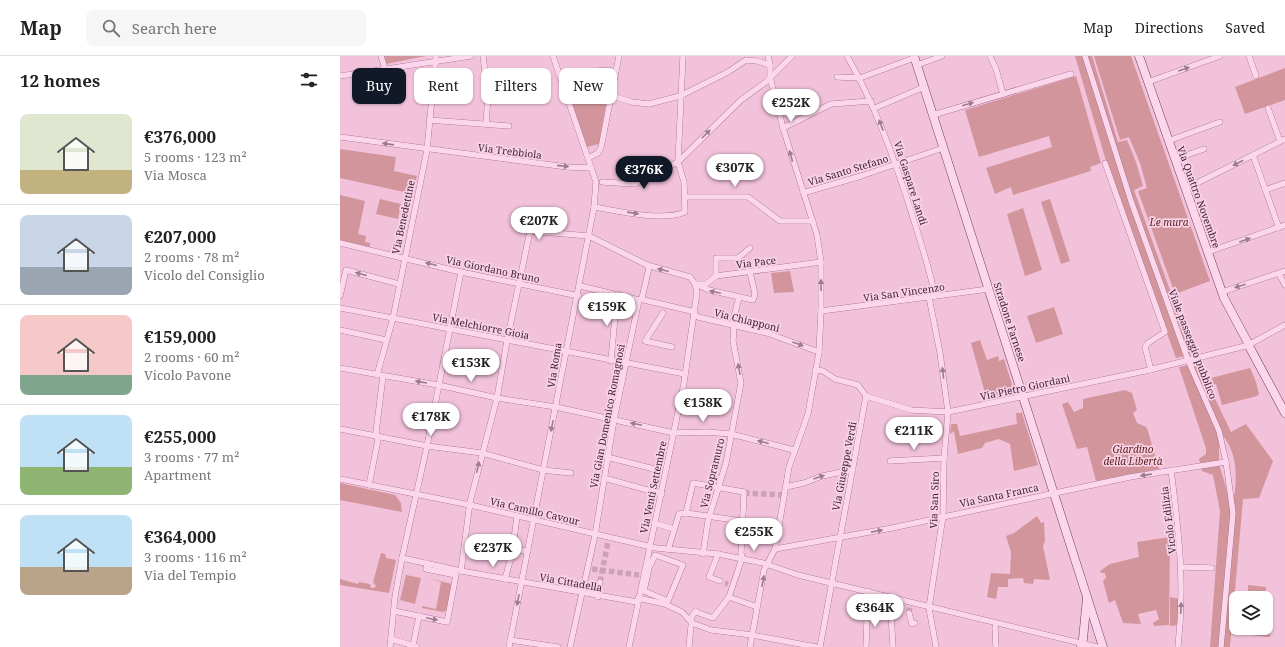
<!DOCTYPE html>
<meta charset="utf-8">
<style>
body{margin:0;font-family:"Noto Serif",serif;background:#f6f6f6;color:#202124;height:100vh;display:flex;flex-direction:column;font-size:15px;white-space:nowrap}
*{box-sizing:border-box;margin:0}
p{font-size:13px;color:#757577}
.icon{flex:none;width:22px;height:22px;fill:none;stroke:currentColor;stroke-width:2;stroke-linecap:round;stroke-linejoin:round}
.map{position:relative;flex:1;overflow:hidden}
.panel{display:flex;flex-direction:column;background:#fff;width:340px}
.panel>*{flex:none}
.hud{position:absolute;left:12px;top:12px;width:380px;height:36px;display:flex;gap:8px}
.controls{position:absolute;left:889px;top:535px;display:grid;gap:8px}
.controls a{display:grid;place-items:center;width:44px;height:44px;border-radius:8px;background:#fff;box-shadow:0 1px 3px #0004;font-size:20px}
.price{position:absolute;translate:-50% -34px;padding:0 9px;border-radius:14px;background:#fff;color:#222;font-size:13px;line-height:26px;filter:drop-shadow(0 1px 2px #0008)}
.price::after{content:'';position:absolute;left:50%;top:24px;width:12px;height:9px;margin-left:-6px;background:inherit;clip-path:polygon(0 0,100% 0,50% 100%)}
.price.selected{background:#111827;color:#fff}
ul{padding:0;list-style:none}
li{display:flex;align-items:center;gap:12px;height:100px;padding:0 20px}
li+li{border-top:1px solid #e0e0e0}
li span{display:grid;place-items:center;flex:none;width:112px;height:80px;border-radius:8px;color:#555}
li>.icon{margin-inline-start:auto}
span .icon{width:48px;height:48px;fill:#fffc;stroke-width:1}
li b{font-size:17px}
h2{display:flex;justify-content:space-between;align-items:center;height:48px;padding:0 20px;font-size:17px}
.tag{padding:0 14px;border-radius:8px;background:#fff;box-shadow:0 1px 3px #0004;font-size:14px;line-height:36px}
.tag.selected{background:#111827;color:#fff}
header{display:flex;align-items:center;gap:24px;box-sizing:border-box;height:56px;padding:0 20px;background:#fff;border-bottom:1px solid #e0e0e0}
header strong{font-size:19px}
nav{display:flex;gap:22px;margin-inline-start:auto;font-size:14px}
.search{width:280px;height:36px;background:#f6f6f6;display:flex;align-items:center;gap:10px;box-sizing:border-box;padding:0 14px;border-radius:8px;color:#757577;font-size:15px}
main{display:flex;flex:1;min-height:0}
.map>svg:first-child{display:block}
</style>
<header>
<strong>Map</strong>
<div class="search"><svg class="icon" aria-label="search" viewBox="0 0 24 24"><circle cx="10" cy="10" r="6"/><path d="M15 15l6 6"/></svg>Search here</div>
<nav><a>Map</a><a>Directions</a><a>Saved</a></nav>
</header>
<main>
<section class="panel">
<h2>12 homes<svg class="icon" aria-label="filters" viewBox="0 0 24 24"><path d="M4 7h16M4 17h16"/><circle cx="9" cy="7" r="2"/><circle cx="15" cy="17" r="2"/></svg></h2>
<ul>
<li><span style="background:linear-gradient(#dfe7d0 70%,#c2b280 0)"><svg class="icon" aria-label="home" viewBox="0 0 24 24"><path d="M3 11l9-7 9 7M6 9v11h12V9"/></svg></span><div><b>€376,000</b><p>5 rooms · 123 m²</p><p>Via Mosca</p></div></li>
<li><span style="background:linear-gradient(#c9d6e8 65%,#9aa5b1 0)"><svg class="icon" aria-label="home" viewBox="0 0 24 24"><path d="M3 11l9-7 9 7M6 9v11h12V9"/></svg></span><div><b>€207,000</b><p>2 rooms · 78 m²</p><p>Vicolo del Consiglio</p></div></li>
<li><span style="background:linear-gradient(#f6c9c9 75%,#7fa58c 0)"><svg class="icon" aria-label="home" viewBox="0 0 24 24"><path d="M3 11l9-7 9 7M6 9v11h12V9"/></svg></span><div><b>€159,000</b><p>2 rooms · 60 m²</p><p>Vicolo Pavone</p></div></li>
<li><span style="background:linear-gradient(#bfe0f5 65%,#8fb573 0)"><svg class="icon" aria-label="home" viewBox="0 0 24 24"><path d="M3 11l9-7 9 7M6 9v11h12V9"/></svg></span><div><b>€255,000</b><p>3 rooms · 77 m²</p><p>Apartment</p></div></li>
<li><span style="background:linear-gradient(#bfe0f5 65%,#b9a48a 0)"><svg class="icon" aria-label="home" viewBox="0 0 24 24"><path d="M3 11l9-7 9 7M6 9v11h12V9"/></svg></span><div><b>€364,000</b><p>3 rooms · 116 m²</p><p>Via del Tempio</p></div></li>
</ul>
</section>
<div class="map">
<svg width="945" height="591" viewBox="0 0 945 591">
<rect width="100%" height="100%" fill="#f2c2db"/>
<!-- green -->
<g fill="#d2959b" fill-rule="evenodd">
<polygon points="44,0 86,0 46,8"/>
<polygon points="735,0 752,0 778,86 787,84 796,106 803,130 794,134 853,298 836,302 774,132"/>
<polygon points="754,0 791,0 870,225 835,238 798,135 807,132 800,107 789,81 780,84"/>
<polygon points="945,12 945,44 905,58 895,31"/>
<polygon points="272,15 259,88 247,91 222,18"/>
<polygon points="736,20 761,107 750,111 751,115 673,139 671,131 655,138 646,112 712,91 709,80 639,101 625,54"/>
<polygon points="0,93 56,101 54,115 77,120 73,138 0,122"/>
<polygon points="0,139 25,145 18,178 26,180 25,186 30,187 30,191 0,184"/>
<polygon points="40,143 61,148 58,163 36,158"/>
<polygon points="710,143 730,205 721,208 701,146"/>
<polygon points="683,152 702,214 685,220 667,158"/>
<polygon points="450,215 454,236 434,237 431,217"/>
<polygon points="714,251 723,278 696,287 687,260"/>
<polygon points="640,284 647,304 658,300 659,305 664,303 675,338 647,344 631,287"/>
<path d="M858 307 891 376 906 368 933 405 919 442 903 443 890 591H870L880 455 873 419 862 415 859 403 866 398V392L839 311ZM879 375C899 396 898 424 892 451L879 408Z"/>
<polygon points="910,312 916,326 919,338 917,340 882,349 876,328 873,329 871,322"/>
<polygon points="785,334 792,337 797,354 793,357 797,367 806,371 808,375 819,413 756,425 747,391 737,393 722,348 728,346 734,356 743,352 743,343"/>
<polygon points="676,357 682,357 698,409 674,415 670,388 659,383 645,387 642,392 618,398 614,375 610,378 611,368 617,368 620,380 677,368"/>
<polygon points="0,427 55,439 61,447 62,456 0,444"/>
<polygon points="697,460 701,467 704,466 705,485 703,490 710,524 694,523 693,528 684,527 683,522 668,523 668,531 658,531 656,543 647,541 651,517 670,518 671,496 666,480 674,477"/>
<polygon points="830,481 829,569 814,570 813,567 819,563 816,554 798,558 801,568 783,567 775,544 769,547 763,525 766,522 765,517 761,517 760,515 770,508 799,501 797,486"/>
<polygon points="41,497 45,498 46,502 56,504 49,537 0,529 0,523 18,528 19,526 30,528 31,532 34,532 36,530 33,526"/>
<polygon points="66,519 81,522 75,548 60,544"/>
<polygon points="88,522 112,528 107,554 103,556 82,552 82,550 96,553 101,526"/>
<polygon points="908,529 926,531 925,542 908,542"/>
<polygon points="830,541 839,543 839,569 830,570"/>
<polygon points="926,563 932,563 930,581 902,578 902,572 926,572"/>
</g>
<g fill="none" stroke-linecap="round" stroke-linejoin="round">
<!-- street-tunnel -->
<g stroke="#cea1ba" stroke-width="5.5" stroke-dasharray="5.5 3" stroke-linecap="butt">
<polyline points="404,437 445,439"/>
<polyline points="252,513 299,519"/>
<polyline points="260,526 268,486"/>
<polyline points="385,527 388,528"/>
<polyline points="569,557 570,550"/>
</g>
<defs>
<g id="street">
<polyline points="41,0 45,13"/>
<polyline points="143,0 148,40 146,68"/>
<path d="M507 0C535 49 553 99 570 152 579 181 589 210 595 240"/>
<polyline points="650,0 656,13 663,38"/>
<polyline points="745,0 791,145 848,304 879,375 886,406 893,457 881,591"/>
<polyline points="909,0 916,20"/>
<polyline points="577,9 602,0"/>
<polyline points="218,18 269,14"/>
<polyline points="0,20 131,0"/>
<polyline points="497,21 520,22 574,2"/>
<polyline points="808,26 880,0"/>
<polyline points="272,40 292,46 309,48 340,40 388,16 406,4 417,5 430,9"/>
<polyline points="535,52 584,31"/>
<polyline points="928,52 940,85"/>
<polyline points="593,59 731,18"/>
<polyline points="89,64 169,70"/>
<polyline points="443,72 491,48 531,45"/>
<polyline points="0,81 227,111 251,112"/>
<polyline points="828,85 880,66"/>
<polyline points="913,99 939,172"/>
<polyline points="248,102 258,97 261,92 279,0"/>
<polyline points="835,103 864,93"/>
<polyline points="765,107 825,276 808,287 805,291 811,314"/>
<polyline points="262,126 295,128 338,106 401,44 426,26 452,0"/>
<polyline points="845,133 945,83"/>
<polyline points="925,134 945,127"/>
<polyline points="463,137 521,120 603,92"/>
<polyline points="346,141 408,141 440,165 473,165"/>
<path d="M254 151C279 155 322 166 345 156L344 126 338 106 343 0"/>
<polyline points="0,187 121,216 239,240"/>
<polyline points="868,196 945,169"/>
<polyline points="939,218 945,229"/>
<polyline points="376,220 376,202 398,202 410,192"/>
<polyline points="355,228 366,228 376,220 481,206"/>
<polyline points="356,228 369,234 413,244 415,238 410,216"/>
<polyline points="240,230 299,244"/>
<polyline points="882,236 945,215"/>
<polyline points="0,240 6,214 59,228"/>
<polyline points="589,241 600,297 608,356 604,402 603,460 589,552 596,591"/>
<polyline points="302,242 304,244 351,255 358,261 427,277 479,296"/>
<polyline points="0,252 345,318"/>
<polyline points="481,255 649,233"/>
<polyline points="323,257 305,285 332,291"/>
<polyline points="392,269 399,241"/>
<polyline points="0,274 46,284"/>
<polyline points="912,287 945,269"/>
<polyline points="271,305 277,238"/>
<polyline points="0,312 98,329 157,342 216,351 334,377 367,376 391,378 454,394"/>
<polyline points="475,314 483,315 495,323 518,329 526,340"/>
<polyline points="37,319 53,262 87,94 96,0"/>
<polyline points="526,340 571,354 608,356 805,315 905,290"/>
<polyline points="0,373 87,390 142,397 203,414 231,417"/>
<polyline points="267,401 318,414"/>
<polyline points="550,405 604,402"/>
<path d="M831 414C839 477 845 528 838 591"/>
<polyline points="264,422 322,438"/>
<polyline points="0,423 130,449 316,492 378,498 423,507 458,519 491,527 757,591"/>
<polyline points="29,429 38,384 36,376 43,320"/>
<polyline points="446,431 464,427 482,420 513,414"/>
<polyline points="314,467 334,473"/>
<polyline points="172,493 188,495"/>
<polyline points="435,493 552,472 790,421 886,406"/>
<polyline points="328,494 339,458 346,457"/>
<polyline points="363,498 368,465 386,407 401,327 393,285 394,270"/>
<polyline points="378,498 369,521 380,525"/>
<polygon points="315,499 343,509 328,545 304,535 309,512"/>
<polyline points="62,502 121,515 297,546"/>
<polyline points="402,502 401,497 404,437 404,436 353,427 346,457 402,465"/>
<polyline points="842,511 872,512"/>
<polyline points="121,515 130,446 157,342 167,285 190,175 249,180 307,209 350,221 355,228 357,236 344,327 289,591"/>
<polyline points="165,523 172,498 177,460"/>
<polyline points="258,541 260,526"/>
<polyline points="389,541 402,502"/>
<polyline points="389,541 417,551"/>
<polyline points="550,541 553,591"/>
<polyline points="298,542 325,548 342,556 352,567 371,574 412,579 476,591"/>
<polyline points="54,555 107,566 116,519 86,513 87,507"/>
<polyline points="356,556 373,562 389,541"/>
<polyline points="569,557 572,568 575,567"/>
<polyline points="51,583 77,591"/>
<polyline points="170,584 218,591"/>
<polyline points="73,590 79,560"/>
<polyline points="50,591 55,541 62,502 87,390 121,216"/>
<polyline points="169,591 254,151 256,126 213,0"/>
<polyline points="230,591 255,479 274,364 299,244 302,242 309,212 307,209"/>
<polyline points="349,591 352,560 356,555"/>
<polyline points="410,591 424,514 435,493 449,411 468,358 479,296 481,255 481,206 477,179 443,72 430,21 430,9 428,0"/>
<polyline points="480,591 526,340"/>
<polyline points="526,591 528,535"/>
<polyline points="656,591 655,571 656,568"/>
</g>
<g id="secondary">
<polyline points="574,0 763,591"/>
<polyline points="799,0 884,242 907,285"/>
<polyline points="910,292 945,357"/>
<polyline points="741,591 743,583 747,542"/>
</g>
</defs>
<!-- street casing -->
<use href="#street" stroke="#8e577d" stroke-width="6"/>
<!-- secondary casing -->
<use href="#secondary" stroke="#703a60" stroke-width="9"/>
<!-- street -->
<use href="#street" stroke="#fcd6ea" stroke-width="5.5"/>
<!-- secondary -->
<use href="#secondary" stroke="#fcd6ea" stroke-width="8"/>
</g>
<!-- one-way arrows -->
<defs><path id="oneway-solid" d="M-6-.8H1V-3.2L6.5 0L1 3.2V.8H-6Z"/></defs>
<g fill="#9c7a8f">
<use href="#oneway-solid" transform="translate(844 13) rotate(-19)"/>
<use href="#oneway-solid" transform="translate(628 48) rotate(-17)"/>
<use href="#oneway-solid" transform="translate(541 69) rotate(-111)"/>
<use href="#oneway-solid" transform="translate(366 78) rotate(-45)"/>
<use href="#oneway-solid" transform="translate(48 88) rotate(-172)"/>
<use href="#oneway-solid" transform="translate(451 100) rotate(-106)"/>
<use href="#oneway-solid" transform="translate(898 107) rotate(153)"/>
<use href="#oneway-solid" transform="translate(223 110) rotate(6)"/>
<use href="#oneway-solid" transform="translate(293 157) rotate(8)"/>
<use href="#oneway-solid" transform="translate(905 184) rotate(-19)"/>
<use href="#oneway-solid" transform="translate(91 208) rotate(-166)"/>
<use href="#oneway-solid" transform="translate(323 214) rotate(-166)"/>
<use href="#oneway-solid" transform="translate(21 218) rotate(-165)"/>
<use href="#oneway-solid" transform="translate(481 229) rotate(-91)"/>
<use href="#oneway-solid" transform="translate(900 230) rotate(162)"/>
<use href="#oneway-solid" transform="translate(375 236) rotate(-168)"/>
<use href="#oneway-solid" transform="translate(458 288) rotate(20)"/>
<use href="#oneway-solid" transform="translate(399 313) rotate(-100)"/>
<use href="#oneway-solid" transform="translate(603 317) rotate(-97)"/>
<use href="#oneway-solid" transform="translate(81 326) rotate(-171)"/>
<use href="#oneway-solid" transform="translate(296 368) rotate(-168)"/>
<use href="#oneway-solid" transform="translate(212 370) rotate(102)"/>
<use href="#oneway-solid" transform="translate(423 386) rotate(-166)"/>
<use href="#oneway-solid" transform="translate(138 411) rotate(-76)"/>
<use href="#oneway-solid" transform="translate(806 419) rotate(171)"/>
<use href="#oneway-solid" transform="translate(479 421) rotate(-19)"/>
<use href="#oneway-solid" transform="translate(537 475) rotate(-11)"/>
<use href="#oneway-solid" transform="translate(423 525) rotate(-79)"/>
<use href="#oneway-solid" transform="translate(178 544) rotate(101)"/>
<use href="#oneway-solid" transform="translate(841 552) rotate(-87)"/>
<use href="#oneway-solid" transform="translate(92 563) rotate(12)"/>
</g>
<g text-anchor="middle" dominant-baseline="central" stroke-width="3.5" stroke-linejoin="round" paint-order="stroke">
<!-- street labels -->
<g font-size="10" fill="#3c1d34" stroke="#f9d2e6">
<text transform="translate(170 95) rotate(7)">Via Trebbiola</text>
<text transform="translate(508 114) rotate(-17)">Via Santo Stefano</text>
<text transform="translate(571 127) rotate(72)">Via Gaspare Landi</text>
<text transform="translate(859 141) rotate(70)">Via Quattro Novembre</text>
<text transform="translate(63 161) rotate(-78)">Via Benedettine</text>
<text transform="translate(416 206) rotate(-7)">Via Pace</text>
<text transform="translate(153 213) rotate(12)">Via Giordano Bruno</text>
<text transform="translate(564 236) rotate(-8)">Via San Vincenzo</text>
<text transform="translate(407 264) rotate(14)">Via Chiapponi</text>
<text transform="translate(670 266) rotate(72)">Stradone Farnese</text>
<text transform="translate(141 270) rotate(11)">Via Melchiorre Gioia</text>
<text transform="translate(853 288) rotate(69)">Viale passeggio pubblico</text>
<text transform="translate(214 309) rotate(-81)">Via Roma</text>
<text transform="translate(685 331) rotate(-12)">Via Pietro Giordani</text>
<text transform="translate(267 360) rotate(-79)">Via Gian Domenico Romagnosi</text>
<text transform="translate(504 410) rotate(-79)">Via Giuseppe Verdi</text>
<text transform="translate(372 417) rotate(-76)">Via Sopramuro</text>
<text transform="translate(313 431) rotate(-78)">Via Venti Settembre</text>
<text transform="translate(659 439) rotate(-12)">Via Santa Franca</text>
<text transform="translate(594 444) rotate(-88)">Via San Siro</text>
<text transform="translate(195 455) rotate(13)">Via Camillo Cavour</text>
<text transform="translate(828 464) rotate(-97)">Vicolo Edilizia</text>
<text transform="translate(231 526) rotate(10)">Via Cittadella</text>
</g>
<!-- park labels -->
<g font-size="10" font-style="italic" fill="#5b2321" stroke="#f9d2e6">
<text x="829" y="166">Le mura</text>
<text x="793" y="393">Giardino<tspan x="793" dy="12">della Libertà</tspan></text>
</g>
</g>
</svg>
<div class="controls">
<a><svg class="icon" aria-label="layers" viewBox="0 0 24 24"><path d="M12 4l9 5-9 5-9-5zM3 14l9 5 9-5"/></svg></a>
</div>
<b class="price" style="left:451px;top:67px">€252K</b>
<b class="price" style="left:395px;top:132px">€307K</b>
<b class="price selected" style="left:304px;top:134px">€376K</b>
<b class="price" style="left:199px;top:185px">€207K</b>
<b class="price" style="left:267px;top:271px">€159K</b>
<b class="price" style="left:131px;top:327px">€153K</b>
<b class="price" style="left:363px;top:367px">€158K</b>
<b class="price" style="left:91px;top:381px">€178K</b>
<b class="price" style="left:574px;top:395px">€211K</b>
<b class="price" style="left:414px;top:496px">€255K</b>
<b class="price" style="left:153px;top:512px">€237K</b>
<b class="price" style="left:535px;top:572px">€364K</b>
<div class="hud">
<a class="tag selected">Buy</a>
<a class="tag">Rent</a>
<a class="tag">Filters</a>
<a class="tag">New</a>
</div>
</div>
</main>
